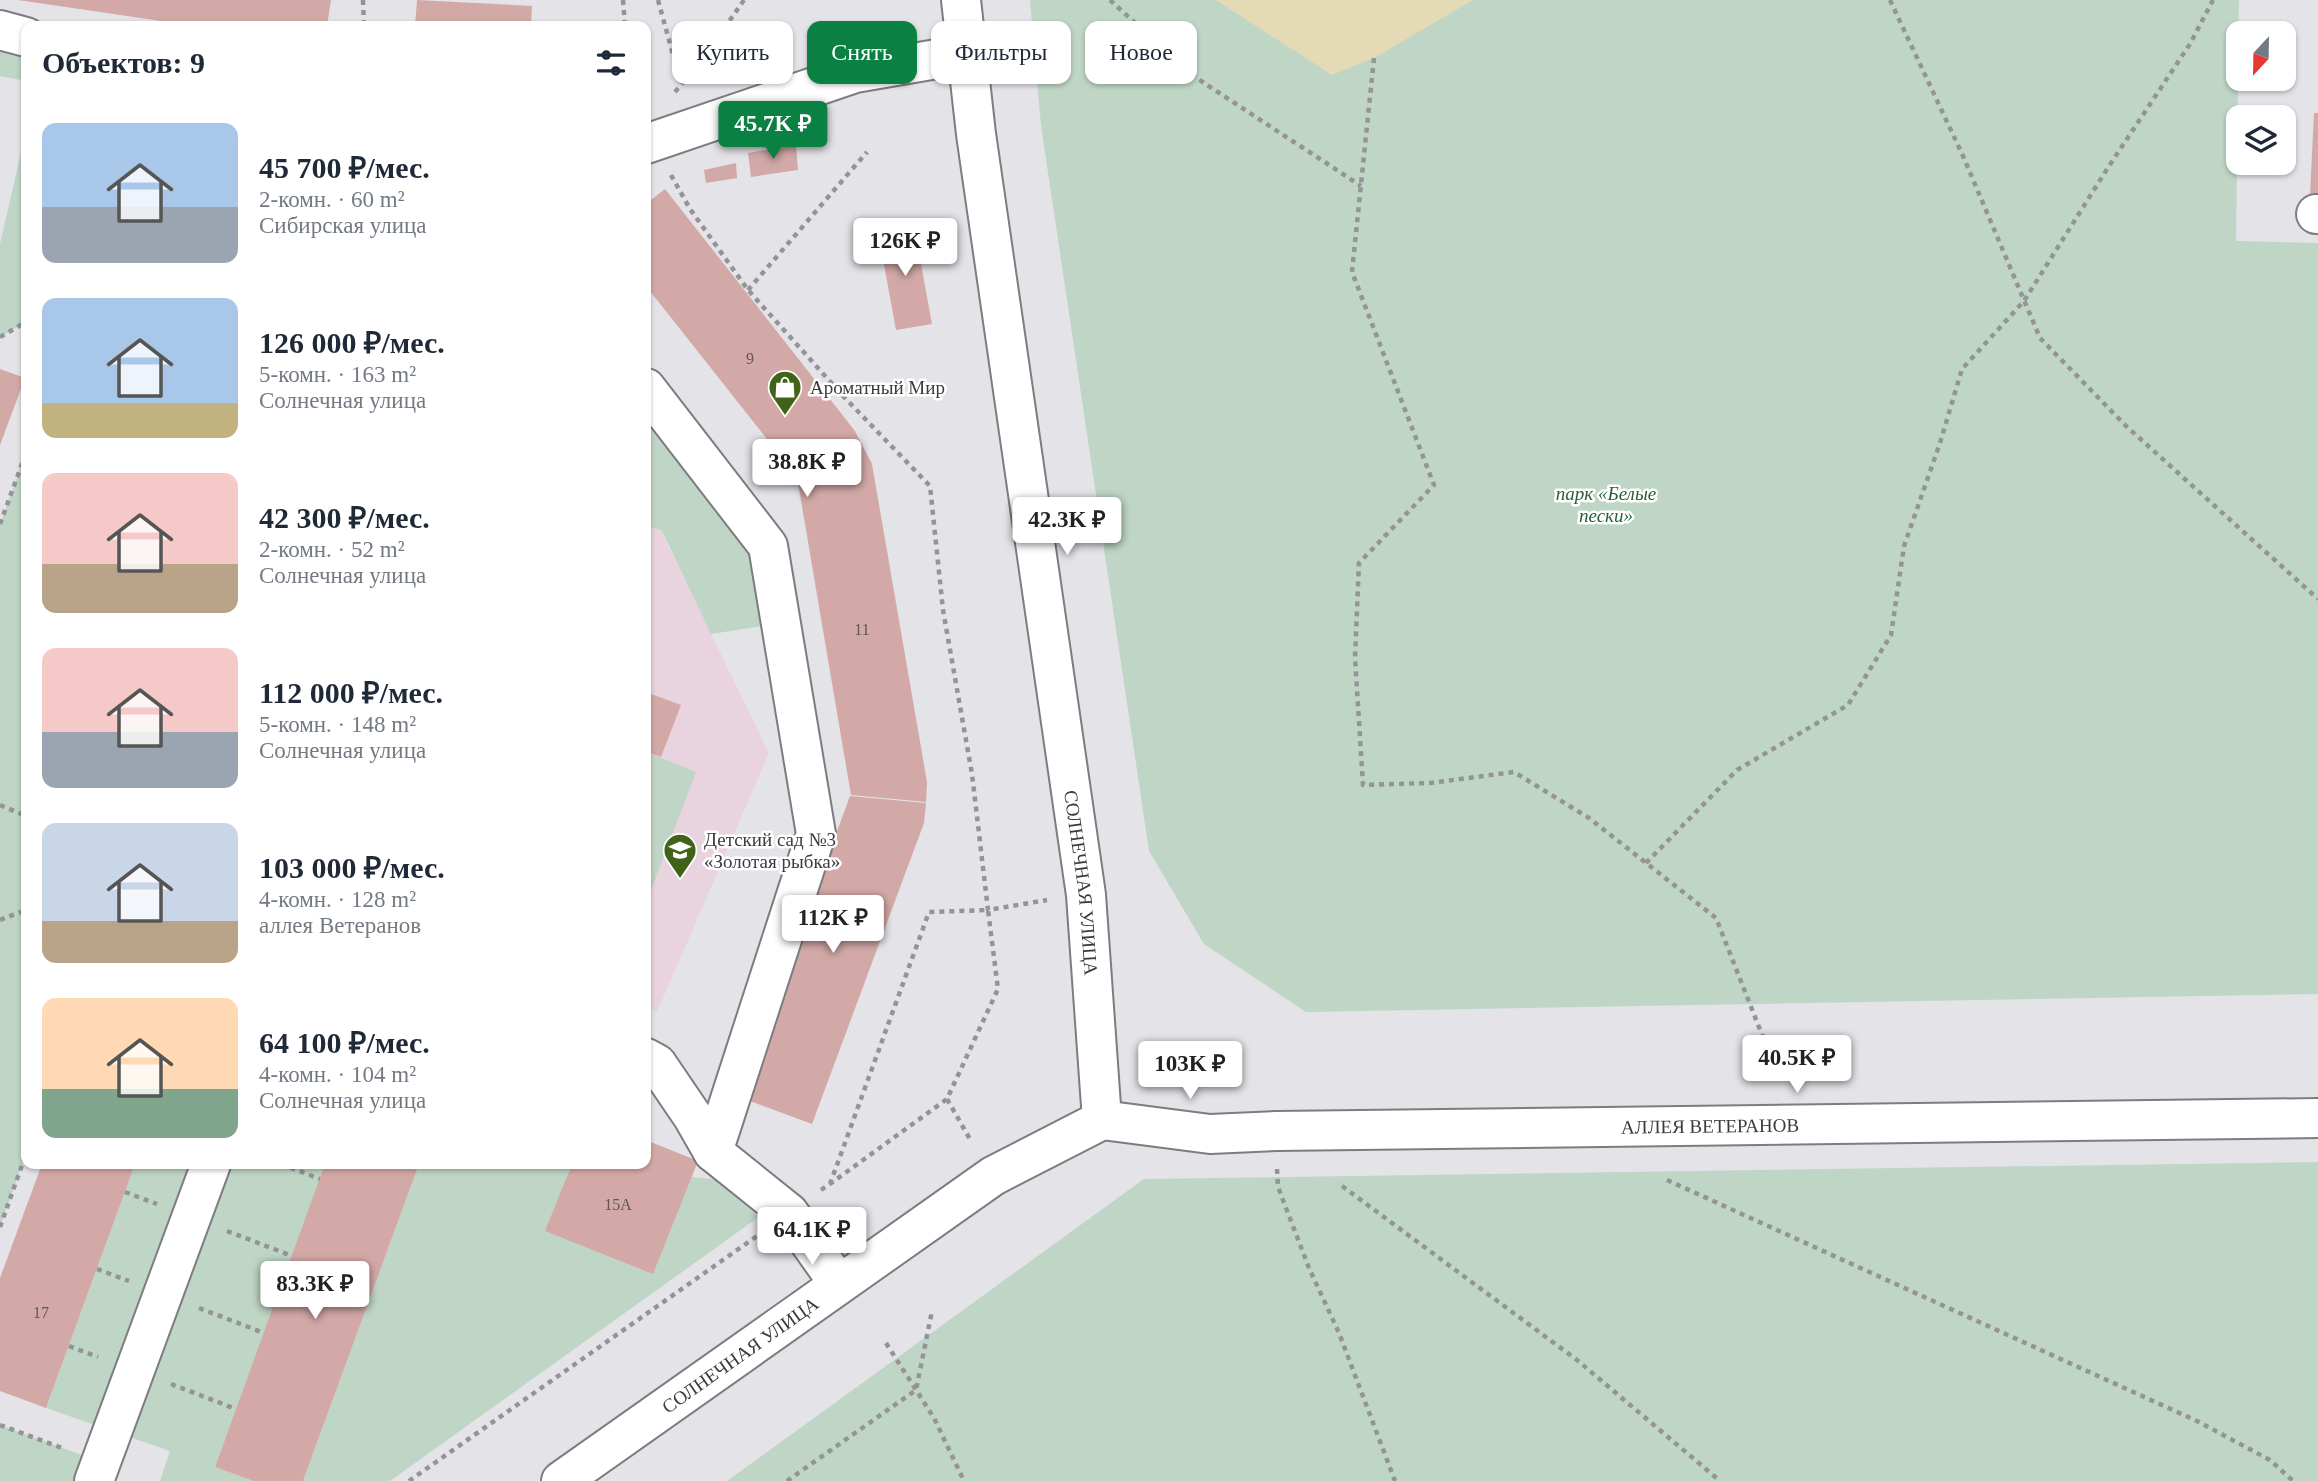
<!DOCTYPE html>
<html lang="ru">
<meta charset="utf-8">
<style>
body{margin:0;font-family:"Times New Roman",serif;background:#f2f2f3;color:#1f2937;height:100vh;display:flex;flex-direction:column;font-size:26px;white-space:nowrap}
*{box-sizing:border-box;margin:0}
p{font-size:23px;color:#747a83}
.icon{flex:none;width:38px;height:38px;fill:none;stroke:currentColor;stroke-width:2;stroke-linecap:round;stroke-linejoin:round}
.map{position:relative;flex:1;overflow:hidden}
.details{position:absolute;left:21px;top:21px;width:630px;height:1148px;display:flex;flex-direction:column;background:#fff;border-radius:14px;box-shadow:0 2px 5px #0004}
.details>*{flex:none}
.top-card{position:absolute;left:672px;top:21px;width:665px;height:63px;display:flex;gap:14px}
.needle{width:46px;rotate:202deg}
.controls{position:absolute;left:2226px;top:21px;display:grid;gap:14px}
.controls a{display:grid;place-items:center;width:70px;height:70px;border-radius:14px;background:#fff;box-shadow:0 2px 5px #0004;font-size:35px}
.price{position:absolute;translate:-50% -60px;padding:0 16px;border-radius:7px;background:#fff;color:#222;font-size:23px;line-height:46px;filter:drop-shadow(0 2px 4px #0008)}
.price::after{content:'';position:absolute;left:50%;top:42px;width:21px;height:16px;margin-left:-10px;background:inherit;clip-path:polygon(0 0,100% 0,50% 100%)}
.price.current{background:#0b8043;color:#fff}
ul{padding:0;list-style:none}
li{display:flex;align-items:center;gap:21px;height:175px;padding:0 21px}
li span{display:grid;place-items:center;flex:none;width:196px;height:140px;border-radius:14px;color:#555}
li>.icon{margin-inline-start:auto}
span .icon{width:84px;height:84px;fill:#fffc;stroke-width:1}
li b{font-size:30px}
h2{display:flex;justify-content:space-between;align-items:center;height:84px;padding:0 21px;font-size:30px}
.pill{padding:0 24px;border-radius:14px;background:#fff;box-shadow:0 2px 5px #0004;font-size:24px;line-height:63px}
.pill.current{background:#0b8043;color:#fff}
.map>svg:first-child{display:block}
</style>
<div class="map">
<svg width="2318" height="1481" viewBox="0 0 2318 1481">
<rect width="100%" height="100%" fill="#e3e3e8"/>
<!-- education -->
<polygon fill="#e9d3df" points="646,525 661,531 769,753 657,1012 646,1007"/>
<!-- green -->
<g fill="#bfd5c5">
<polygon points="1030,0 2239,0 2236,241 2318,243 2318,994 1306,1012 1204,944 1149,851 1041,125"/>
<polygon points="0,30 26,37 26,81 0,76"/>
<polygon points="26,131 26,322 0,337 0,244"/>
<polygon points="646,388 768,546 781,623 711,634 662,531 646,525"/>
<polygon points="26,453 26,1154 0,1227 0,524"/>
<polygon points="646,752 696,772 646,903"/>
<polygon points="2318,1162 2318,1481 727,1481 1144,1179"/>
<polygon points="135,1164 326,1164 215,1467 252,1481 160,1481 170,1451 46,1408"/>
<polygon points="419,1164 572,1164 546,1231 653,1273 691,1177 723,1180 777,1204 390,1481 303,1481"/>
<polygon points="0,1425 101,1462 94,1481 0,1481"/>
</g>
<!-- sand -->
<polygon fill="#e4dbb6" points="1216,0 1473,0 1374,58 1332,75"/>
<!-- building -->
<g fill="#d3a9a7">
<polygon points="18,0 331,0 327,26 195,26"/>
<polygon points="417,0 532,6 531,26 415,26"/>
<polygon points="2314,113 2318,113 2318,196 2310,195"/>
<polygon points="796,145 798,170 751,177 748,153"/>
<polygon points="736,163 737,178 706,183 704,170"/>
<polygon points="665,189 855,431 872,464 927,782 926,802 851,795 797,477 646,286 646,204"/>
<polygon points="914,226 932,324 896,330 878,232"/>
<polygon points="0,369 25,378 0,445"/>
<polygon points="646,692 681,705 661,757 646,752"/>
<polygon points="850,796 926,803 924,823 812,1124 739,1097"/>
<polygon points="646,1140 698,1161 653,1274 545,1231 572,1164 646,1164"/>
<polygon points="42,1164 135,1164 46,1408 0,1391 0,1278"/>
<polygon points="325,1164 419,1164 303,1481 253,1481 215,1467"/>
</g>
<g fill="none" stroke-linecap="round" stroke-linejoin="round">
<defs>
<g id="minor">
<path id="s1" d="M961 0 976 134 1086 895 1102 1120"/>
<polyline points="0,30 26,37"/>
<polyline points="646,144 855,73 966,54"/>
<polyline points="2316,214 2318,214"/>
<polyline points="646,388 768,546 816,834 713,1152"/>
<polyline points="646,1058 657,1064 693,1117 713,1152 789,1213 839,1284"/>
<path id="s2" d="M1102 1120 1210 1134 1276 1131 2318 1118"/>
<polyline points="94,1481 211,1164"/>
<path id="s3" d="M561 1481 993 1176 1102 1120"/>
</g>
</defs>
<!-- minor casing -->
<use href="#minor" stroke="#7c7c81" stroke-width="42"/>
<!-- path -->
<g stroke="#949497" stroke-width="4.5" stroke-dasharray="5 5" stroke-linecap="butt">
<polyline points="363,0 364,26"/>
<polyline points="623,0 625,26"/>
<polyline points="658,0 681,84"/>
<polyline points="1110,0 1192,75 1361,186"/>
<polyline points="1890,0 1963,156 2040,338 2126,426 2318,599"/>
<polyline points="1374,58 1352,272 1434,485 1359,563 1355,657 1363,785 1430,783 1514,772 1589,818 1716,918 1770,1055"/>
<polyline points="675,92 705,56 744,0"/>
<polyline points="671,175 690,209 748,290 844,397 930,486 943,610 972,774 988,910 1047,900"/>
<polyline points="748,290 867,152"/>
<polyline points="0,337 26,322"/>
<polyline points="0,524 26,453"/>
<polyline points="0,805 26,816"/>
<polyline points="1646,863 1737,770 1848,705 1891,635 1904,546 1940,443 1962,369 2024,301 2109,166 2190,44 2213,0"/>
<polyline points="0,920 26,910"/>
<polyline points="947,1099 971,1141"/>
<polyline points="281,1164 320,1179"/>
<polyline points="1277,1169 1278,1187 1309,1268 1339,1333 1395,1481"/>
<polyline points="1667,1180 2197,1421 2270,1460 2293,1481"/>
<polyline points="1342,1186 1577,1360 1720,1481"/>
<polyline points="821,1190 830,1184 947,1099 998,989 988,910 929,912 830,1184"/>
<polyline points="125,1192 157,1204"/>
<polyline points="0,1227 26,1154"/>
<polyline points="227,1231 292,1256"/>
<polyline points="97,1269 129,1281"/>
<polyline points="199,1308 264,1333"/>
<polyline points="886,1343 934,1418 964,1481"/>
<polyline points="69,1346 98,1357"/>
<polyline points="171,1384 236,1409"/>
<polyline points="0,1425 65,1449"/>
<polyline points="409,1481 757,1236"/>
<polyline points="787,1481 916,1390 932,1311"/>
</g>
<!-- minor -->
<use href="#minor" stroke="#fff" stroke-width="38"/>
</g>
<!-- icons -->
<defs>
<symbol id="shop-pin" viewBox="-11 -11 22 30"><path d="M0 17L-7.5 6A9.5 9.5 0 1 1 7.5 6Z" fill="#416319" stroke="#fff"/><path d="M-5-2.5h2.3a2.7 3.5 0 0 1 5.4 0H5L5.5 6h-11ZM-1.5-2.5h3a1.5 2.3 0 0 0-3 0Z" fill="#fff"/></symbol>
<symbol id="school-pin" viewBox="-11 -11 22 30"><path d="M0 17L-7.5 6A9.5 9.5 0 1 1 7.5 6Z" fill="#416319" stroke="#fff"/><path d="M0-5L7-2L0 1L-7-2ZM-4 1L0 2.5L4 1V4Q0 6-4 4Z" fill="#fff"/></symbol>
</defs>
<g fill-rule="evenodd">
<use href="#shop-pin" x="766" y="368" width="38" height="52"/>
<use href="#school-pin" x="661" y="831" width="38" height="52"/>
</g>
<g text-anchor="middle" dominant-baseline="central" stroke-width="5" stroke-linejoin="round" paint-order="stroke">
<!-- number labels -->
<g font-size="16" fill="#615657">
<text x="750" y="358">9</text>
<text x="862" y="629">11</text>
<text x="618" y="1204">15А</text>
<text x="41" y="1312">17</text>
</g>
<!-- poi labels -->
<g font-size="19" fill="#3b3b3c" stroke="#fff" text-anchor="start">
<text x="810" y="387">Ароматный Мир</text>
<text x="704" y="839">Детский сад №3<tspan x="704" dy="22">«Золотая рыбка»</tspan></text>
</g>
<!-- park labels -->
<g font-size="19" font-style="italic" fill="#275e3d" stroke="#fff">
<text x="1606" y="493">парк «Белые<tspan x="1606" dy="22">пески»</tspan></text>
</g>
<!-- street labels -->
<g font-size="19" fill="#3b3b3c" stroke="#fff">
<text stroke="none"><textPath href="#s1" startOffset="891">СОЛНЕЧНАЯ УЛИЦА</textPath></text>
<text stroke="none"><textPath href="#s2" startOffset="609">АЛЛЕЯ ВЕТЕРАНОВ</textPath></text>
<text stroke="none"><textPath href="#s3" startOffset="219">СОЛНЕЧНАЯ УЛИЦА</textPath></text>
</g>
</g>
</svg>
<div class="controls">
<a><svg class="needle" viewBox="-14 -14 28 28"><path d="M0-13l5 13h-10z" fill="#e53935"/><path d="M0 13l5-13h-10z" fill="#747a83"/></svg></a>
<a><svg class="icon" aria-label="layers" viewBox="0 0 24 24"><path d="M12 4l9 5-9 5-9-5zM3 14l9 5 9-5"/></svg></a>
</div>
<b class="price current" style="left:773px;top:161px">45.7K ₽</b>
<b class="price" style="left:905px;top:278px">126K ₽</b>
<b class="price" style="left:807px;top:499px">38.8K ₽</b>
<b class="price" style="left:1067px;top:557px">42.3K ₽</b>
<b class="price" style="left:833px;top:955px">112K ₽</b>
<b class="price" style="left:1797px;top:1095px">40.5K ₽</b>
<b class="price" style="left:1190px;top:1101px">103K ₽</b>
<b class="price" style="left:812px;top:1267px">64.1K ₽</b>
<b class="price" style="left:315px;top:1321px">83.3K ₽</b>
<div class="top-card">
<a class="pill">Купить</a>
<a class="pill current">Снять</a>
<a class="pill">Фильтры</a>
<a class="pill">Новое</a>
</div>
<section class="details">
<h2>Объектов: 9<svg class="icon" aria-label="filters" viewBox="0 0 24 24"><path d="M4 7h16M4 17h16"/><circle cx="9" cy="7" r="2"/><circle cx="15" cy="17" r="2"/></svg></h2>
<ul>
<li><span style="background:linear-gradient(#a9c7e8 60%,#9aa5b1 0)"><svg class="icon" aria-label="home" viewBox="0 0 24 24"><path d="M3 11l9-7 9 7M6 9v11h12V9"/></svg></span><div><b>45 700 ₽/мес.</b><p>2-комн. · 60 m²</p><p>Сибирская улица</p></div></li>
<li><span style="background:linear-gradient(#a9c7e8 75%,#c2b280 0)"><svg class="icon" aria-label="home" viewBox="0 0 24 24"><path d="M3 11l9-7 9 7M6 9v11h12V9"/></svg></span><div><b>126 000 ₽/мес.</b><p>5-комн. · 163 m²</p><p>Солнечная улица</p></div></li>
<li><span style="background:linear-gradient(#f6c9c9 65%,#b9a48a 0)"><svg class="icon" aria-label="home" viewBox="0 0 24 24"><path d="M3 11l9-7 9 7M6 9v11h12V9"/></svg></span><div><b>42 300 ₽/мес.</b><p>2-комн. · 52 m²</p><p>Солнечная улица</p></div></li>
<li><span style="background:linear-gradient(#f6c9c9 60%,#9aa5b1 0)"><svg class="icon" aria-label="home" viewBox="0 0 24 24"><path d="M3 11l9-7 9 7M6 9v11h12V9"/></svg></span><div><b>112 000 ₽/мес.</b><p>5-комн. · 148 m²</p><p>Солнечная улица</p></div></li>
<li><span style="background:linear-gradient(#c9d6e8 70%,#b9a48a 0)"><svg class="icon" aria-label="home" viewBox="0 0 24 24"><path d="M3 11l9-7 9 7M6 9v11h12V9"/></svg></span><div><b>103 000 ₽/мес.</b><p>4-комн. · 128 m²</p><p>аллея Ветеранов</p></div></li>
<li><span style="background:linear-gradient(#ffd9b3 65%,#7fa58c 0)"><svg class="icon" aria-label="home" viewBox="0 0 24 24"><path d="M3 11l9-7 9 7M6 9v11h12V9"/></svg></span><div><b>64 100 ₽/мес.</b><p>4-комн. · 104 m²</p><p>Солнечная улица</p></div></li>
</ul>
</section>
</div>
